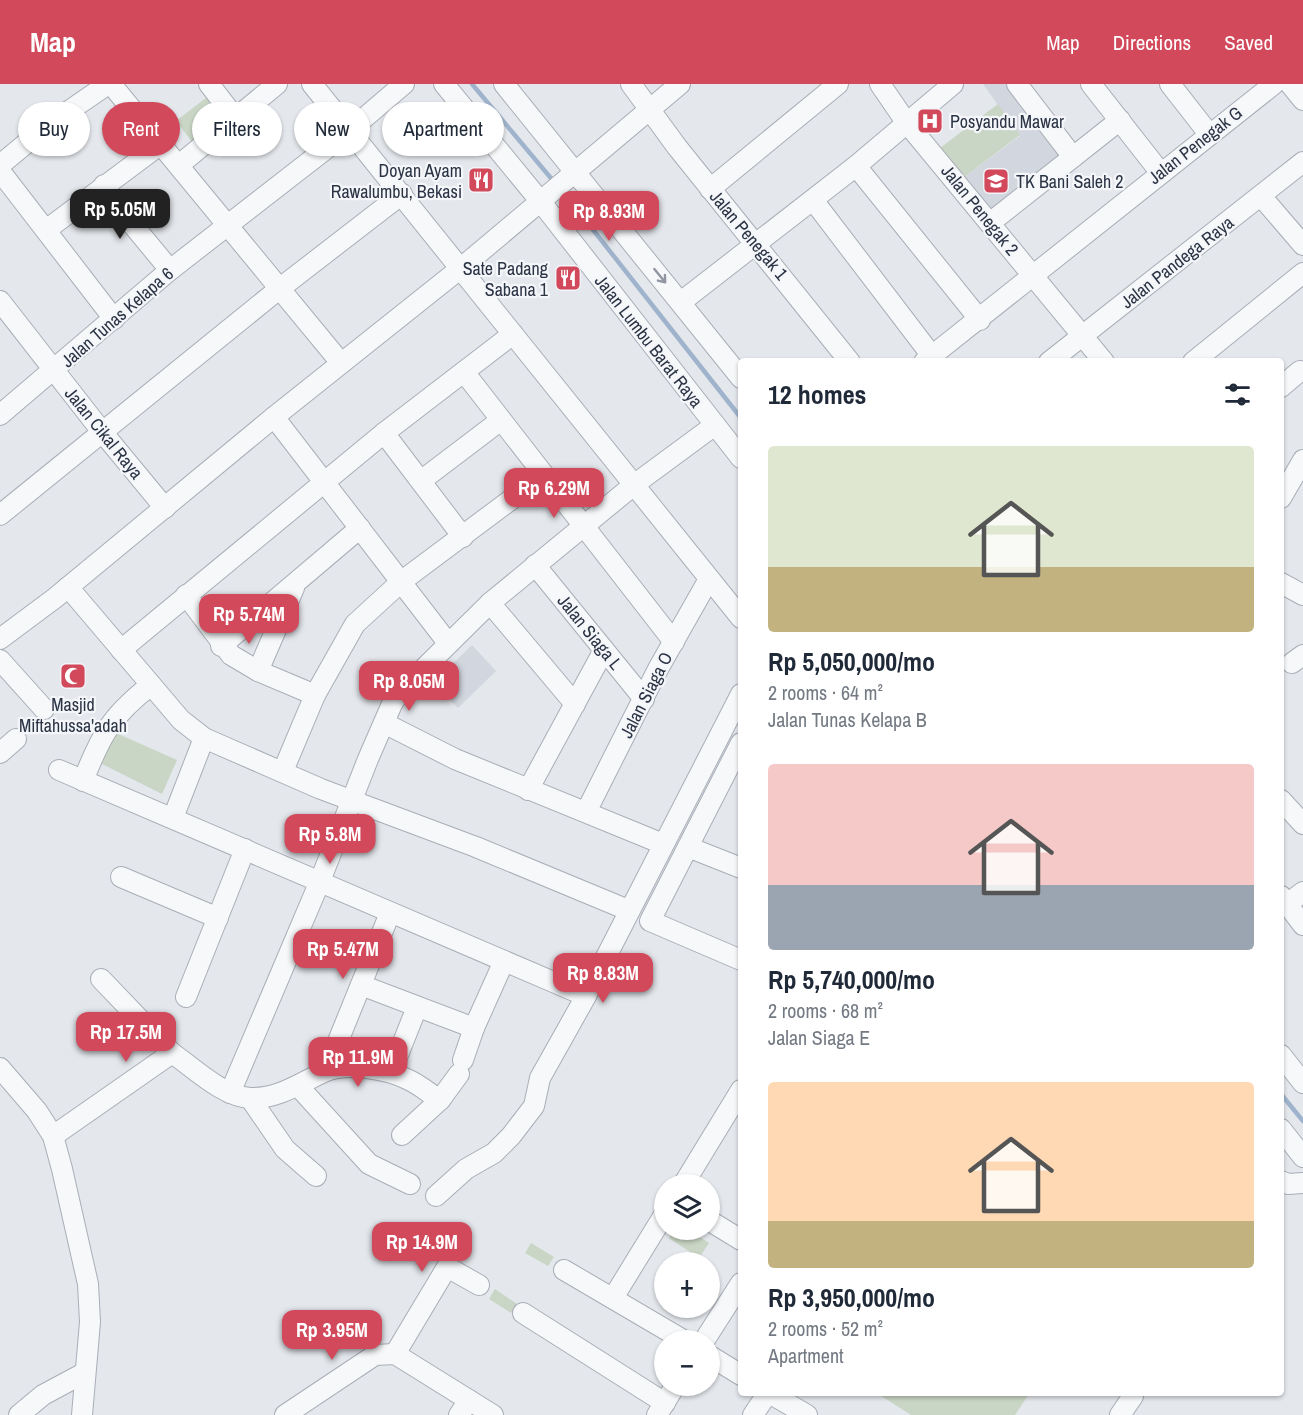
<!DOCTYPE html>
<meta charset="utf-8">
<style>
body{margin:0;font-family:"Archivo Narrow",sans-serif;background:#f6f6f7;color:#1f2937;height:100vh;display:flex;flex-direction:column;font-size:22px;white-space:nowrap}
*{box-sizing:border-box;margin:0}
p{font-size:20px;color:#747a83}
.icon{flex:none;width:33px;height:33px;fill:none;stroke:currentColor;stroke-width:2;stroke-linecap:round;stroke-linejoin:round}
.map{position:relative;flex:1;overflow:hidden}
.drawer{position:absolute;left:738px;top:274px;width:546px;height:1038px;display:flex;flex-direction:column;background:#fff;border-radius:6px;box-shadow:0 2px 4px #0004}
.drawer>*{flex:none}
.banner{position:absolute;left:18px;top:18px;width:570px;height:54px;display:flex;gap:12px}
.controls{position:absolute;left:654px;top:1090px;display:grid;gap:12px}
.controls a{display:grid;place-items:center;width:66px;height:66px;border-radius:50%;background:#fff;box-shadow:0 2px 4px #0004;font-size:30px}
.price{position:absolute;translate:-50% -51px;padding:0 14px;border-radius:12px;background:#d1495b;color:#fff;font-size:20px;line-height:39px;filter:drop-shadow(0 2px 3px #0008)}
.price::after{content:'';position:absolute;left:50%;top:36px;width:18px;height:14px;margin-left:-9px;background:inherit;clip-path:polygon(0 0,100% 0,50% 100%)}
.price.on{background:#222;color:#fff}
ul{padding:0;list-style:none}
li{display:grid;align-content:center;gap:12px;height:318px;padding:0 30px}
li span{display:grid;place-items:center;height:186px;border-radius:6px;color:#555}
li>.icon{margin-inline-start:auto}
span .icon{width:108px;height:108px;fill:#fffc;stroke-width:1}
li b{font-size:26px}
h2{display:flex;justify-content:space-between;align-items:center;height:72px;padding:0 30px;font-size:26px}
.pill{padding:0 21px;border-radius:27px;background:#fff;box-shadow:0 2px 4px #0004;font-size:21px;line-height:54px}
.pill.on{background:#d1495b;color:#fff}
header{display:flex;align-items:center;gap:36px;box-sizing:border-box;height:84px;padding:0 30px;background:#d1495b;color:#fff}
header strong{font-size:28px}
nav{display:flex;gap:33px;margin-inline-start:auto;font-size:21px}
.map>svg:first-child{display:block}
</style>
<header>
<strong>Map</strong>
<nav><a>Map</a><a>Directions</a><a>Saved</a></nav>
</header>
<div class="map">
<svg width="1303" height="1331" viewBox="0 0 1303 1331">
<rect width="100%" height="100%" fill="#e4e7ec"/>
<!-- built -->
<g fill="#d2d6de">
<polygon points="983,0 1012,0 1065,73 989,129 963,94 1020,52"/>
<polygon points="472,561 496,587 458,624 433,599"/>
</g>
<!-- green -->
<g fill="#c9d6c5">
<polygon points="211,10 231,35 196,63 176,37"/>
<polygon points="998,20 1020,51 963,94 940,64"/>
<polygon points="116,649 177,676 162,710 98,678"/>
<polygon points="674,1146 689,1146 709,1159 699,1174 669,1154"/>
<polygon points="531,1159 554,1173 548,1182 525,1169"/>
<polygon points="495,1205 517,1220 511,1229 489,1215"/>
<polygon points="878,1310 1029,1310 1015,1331 911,1331"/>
</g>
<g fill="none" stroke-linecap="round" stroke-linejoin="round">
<!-- stream -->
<g stroke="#9fb4cc" stroke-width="4.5">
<polyline points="472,0 555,99"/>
<polyline points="561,105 741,334"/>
<polyline points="1281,1010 1303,1037"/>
</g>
<defs>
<g id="minor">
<polyline points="111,0 341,279"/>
<polyline points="209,0 236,35"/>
<polyline points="312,0 741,534"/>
<polyline points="444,0 541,118 741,374"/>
<polyline points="504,0 741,294"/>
<polyline points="631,0 677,63 850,278"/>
<polyline points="880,0 906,38 1104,278"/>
<polyline points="1017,0 1073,73"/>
<polyline points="1091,0 1160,88"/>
<polyline points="1170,0 1209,50"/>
<polyline points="1290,0 1303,16"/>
<polyline points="0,81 47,42 108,0"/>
<polyline points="179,81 277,0"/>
<polyline points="856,82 980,236"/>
<polyline points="0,87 114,235"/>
<polyline points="104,101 118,123 170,186"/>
<polyline points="710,105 838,0"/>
<polyline points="1261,112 1303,161"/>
<polyline points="813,116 932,272"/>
<polyline points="991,138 1120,36"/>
<polyline points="46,146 161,60"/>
<polyline points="0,217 103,349 165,424"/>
<polyline points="681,218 856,82 953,0"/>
<polyline points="924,278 1274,0"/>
<polyline points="1049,278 1303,78"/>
<polyline points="1193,278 1303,189"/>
<polyline points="464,288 674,558"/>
<polyline points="1281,303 1300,287"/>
<polyline points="0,331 170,186 349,47 404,0"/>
<polyline points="274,333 448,559"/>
<polyline points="384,349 463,453"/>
<polyline points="422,396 501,336"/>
<polyline points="1281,414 1303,376"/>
<polyline points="0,431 279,205 402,110"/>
<polyline points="535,481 644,615"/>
<polyline points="1281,499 1303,511"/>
<polyline points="68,503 181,636 204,654 173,734"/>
<polyline points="186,511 231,571 258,587 315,611"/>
<polyline points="490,519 575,620"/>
<polyline points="0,555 55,514 274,333 461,184 680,0"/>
<polyline points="221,562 360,444"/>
<polyline points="121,566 384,349 513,250"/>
<polyline points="0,576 44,625"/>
<polyline points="1292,579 1303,571"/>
<polyline points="258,587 294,504"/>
<polyline points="384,639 455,675 663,760"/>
<polyline points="204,654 321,705 476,763 628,826"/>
<polyline points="741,659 650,837 741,876"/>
<polyline points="0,669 16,655"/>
<polyline points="59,686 586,912"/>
<polyline points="283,687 315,611 355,540 402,497 544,391"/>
<path d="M83 697C101 651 111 632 151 601"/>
<polyline points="528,706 604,566"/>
<polyline points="1281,716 1303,740"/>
<polyline points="586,728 658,585 709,495"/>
<polyline points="688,763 741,784"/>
<polyline points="121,793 218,834"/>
<polyline points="1281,812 1303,841"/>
<polyline points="1287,820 1303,808"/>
<polyline points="361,901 474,944 504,877"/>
<polyline points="186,913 245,765"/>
<path d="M172 969C194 984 223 1013 251 1014 278 1015 300 999 324 988 346 978 388 985 409 996 420 1001 430 1010 440 1016L459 990"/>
<polyline points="1281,971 1303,999"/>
<polyline points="463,976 474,944"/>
<polyline points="330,977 390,829"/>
<polyline points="394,981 417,923"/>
<polyline points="0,984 37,1027 53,1052 62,1085 88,1200 90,1238 82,1331"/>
<polyline points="298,1002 369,1080 410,1100"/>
<polyline points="230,1009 320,797 368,675 392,620 400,608 490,519 635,400 715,341"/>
<polyline points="250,1014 285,1065 316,1092"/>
<polyline points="1281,1045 1303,1073"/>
<polyline points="402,1051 440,1016"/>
<polyline points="53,1052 172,969 101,895"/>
<polyline points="1281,1097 1288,1100 1303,1099"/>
<polyline points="683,1101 741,1006"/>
<polyline points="436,1112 466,1085 494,1069 511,1052 534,1022 540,994 586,912 741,610"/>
<polyline points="710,1137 741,1156"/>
<polyline points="564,1186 685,1257"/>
<polyline points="613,1214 664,1131"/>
<polyline points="523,1229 665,1319"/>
<polyline points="704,1257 741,1199"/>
<polyline points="395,1270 447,1183 479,1201"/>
<polyline points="710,1272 741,1291"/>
<polyline points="771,1310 807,1331"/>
<polyline points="19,1331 43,1311 84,1289"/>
<polyline points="285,1331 375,1271 395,1270 493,1331"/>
<polyline points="459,1331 469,1316"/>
<polyline points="657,1331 675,1302"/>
<polyline points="753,1331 767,1310"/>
<polyline points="1120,1331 1133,1312"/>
</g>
</defs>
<!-- minor casing -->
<use href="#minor" stroke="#a9aeb7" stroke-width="22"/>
<!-- minor -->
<use href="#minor" stroke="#f7f8fa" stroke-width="20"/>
</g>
<!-- one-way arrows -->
<defs><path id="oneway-shaft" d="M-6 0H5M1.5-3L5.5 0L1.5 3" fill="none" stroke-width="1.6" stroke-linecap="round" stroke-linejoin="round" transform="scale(1.5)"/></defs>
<use stroke="#9196a0" href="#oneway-shaft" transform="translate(660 192) rotate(51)"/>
<!-- icons -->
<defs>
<symbol id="hospital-square" viewBox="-11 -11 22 22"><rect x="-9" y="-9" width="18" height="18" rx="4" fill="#d1495b" stroke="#f4f6f9"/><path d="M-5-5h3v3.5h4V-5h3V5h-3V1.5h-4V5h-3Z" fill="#fff"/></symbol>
<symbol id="restaurant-square" viewBox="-11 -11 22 22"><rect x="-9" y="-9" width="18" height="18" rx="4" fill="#d1495b" stroke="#f4f6f9"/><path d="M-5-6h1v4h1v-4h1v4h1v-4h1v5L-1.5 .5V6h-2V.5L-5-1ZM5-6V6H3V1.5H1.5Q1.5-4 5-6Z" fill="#fff"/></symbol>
<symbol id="school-square" viewBox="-11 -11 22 22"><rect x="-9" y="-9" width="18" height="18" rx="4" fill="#d1495b" stroke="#f4f6f9"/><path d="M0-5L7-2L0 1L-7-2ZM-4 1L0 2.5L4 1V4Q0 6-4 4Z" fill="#fff"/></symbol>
<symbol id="mosque-square" viewBox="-11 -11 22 22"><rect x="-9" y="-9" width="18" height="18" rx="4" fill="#d1495b" stroke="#f4f6f9"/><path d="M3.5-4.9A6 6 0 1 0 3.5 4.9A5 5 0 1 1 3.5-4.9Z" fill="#fff"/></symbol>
</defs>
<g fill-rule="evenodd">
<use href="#hospital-square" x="915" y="22" width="30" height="30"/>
<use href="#restaurant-square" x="466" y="81" width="30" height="30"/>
<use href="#school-square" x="981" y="82" width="30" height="30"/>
<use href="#restaurant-square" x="553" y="179" width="30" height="30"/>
<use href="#mosque-square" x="58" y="577" width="30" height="30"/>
</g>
<g text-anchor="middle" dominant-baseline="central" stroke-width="4.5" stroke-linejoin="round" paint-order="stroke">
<!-- poi labels -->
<g font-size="18" fill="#2b3445" stroke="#f4f6f9" text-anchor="start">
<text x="950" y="37">Posyandu Mawar</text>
<text x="462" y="86" text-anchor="end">Doyan Ayam<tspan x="462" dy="21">Rawalumbu, Bekasi</tspan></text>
<text x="1016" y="97">TK Bani Saleh 2</text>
<text x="548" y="184" text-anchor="end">Sate Padang<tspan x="548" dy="21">Sabana 1</tspan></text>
<text x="73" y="620" text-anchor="middle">Masjid<tspan x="73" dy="21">Miftahussa'adah</tspan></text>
</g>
<!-- street labels -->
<g font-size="18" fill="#2b3445" stroke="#f4f6f9">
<text transform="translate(1195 61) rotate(-38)">Jalan Penegak G</text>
<text transform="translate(980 126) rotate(51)">Jalan Penegak 2</text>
<text transform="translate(749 151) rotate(50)">Jalan Penegak 1</text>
<text transform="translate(1177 178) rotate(-38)">Jalan Pandega Raya</text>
<text transform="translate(117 233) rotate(-41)">Jalan Tunas Kelapa 6</text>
<text transform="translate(649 257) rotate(52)">Jalan Lumbu Barat Raya</text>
<text transform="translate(104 349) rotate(51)">Jalan Cikal Raya</text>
<text transform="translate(590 548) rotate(51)">Jalan Siaga L</text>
<text transform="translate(646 611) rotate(-63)">Jalan Siaga O</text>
</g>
</g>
</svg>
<div class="controls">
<a><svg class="icon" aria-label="layers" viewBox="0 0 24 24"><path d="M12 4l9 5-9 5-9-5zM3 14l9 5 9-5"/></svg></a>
<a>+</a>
<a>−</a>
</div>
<b class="price on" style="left:120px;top:156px">Rp 5.05M</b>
<b class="price" style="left:609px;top:158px">Rp 8.93M</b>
<b class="price" style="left:554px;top:435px">Rp 6.29M</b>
<b class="price" style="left:249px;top:561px">Rp 5.74M</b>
<b class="price" style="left:409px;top:628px">Rp 8.05M</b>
<b class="price" style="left:330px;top:781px">Rp 5.8M</b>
<b class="price" style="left:343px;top:896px">Rp 5.47M</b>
<b class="price" style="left:603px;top:920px">Rp 8.83M</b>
<b class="price" style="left:126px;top:979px">Rp 17.5M</b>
<b class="price" style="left:358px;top:1004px">Rp 11.9M</b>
<b class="price" style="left:422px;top:1189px">Rp 14.9M</b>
<b class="price" style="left:332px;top:1277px">Rp 3.95M</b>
<div class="banner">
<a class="pill">Buy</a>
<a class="pill on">Rent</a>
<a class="pill">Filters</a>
<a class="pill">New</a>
<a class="pill">Apartment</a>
</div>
<section class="drawer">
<h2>12 homes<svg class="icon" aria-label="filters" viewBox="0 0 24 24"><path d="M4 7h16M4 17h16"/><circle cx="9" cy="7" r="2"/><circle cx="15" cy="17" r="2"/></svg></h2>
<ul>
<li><span style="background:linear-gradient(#dfe7d0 65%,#c2b280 0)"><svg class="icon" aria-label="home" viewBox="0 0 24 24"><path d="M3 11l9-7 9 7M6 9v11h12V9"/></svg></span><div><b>Rp 5,050,000/mo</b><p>2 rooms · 64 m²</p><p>Jalan Tunas Kelapa B</p></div></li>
<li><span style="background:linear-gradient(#f6c9c9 65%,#9aa5b1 0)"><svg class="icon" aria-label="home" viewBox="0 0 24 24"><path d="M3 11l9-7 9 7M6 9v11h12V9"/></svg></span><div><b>Rp 5,740,000/mo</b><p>2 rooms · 68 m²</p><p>Jalan Siaga E</p></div></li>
<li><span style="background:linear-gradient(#ffd9b3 75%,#c2b280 0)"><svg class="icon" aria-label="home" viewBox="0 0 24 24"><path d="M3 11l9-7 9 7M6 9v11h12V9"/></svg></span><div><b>Rp 3,950,000/mo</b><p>2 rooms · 52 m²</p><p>Apartment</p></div></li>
</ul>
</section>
</div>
